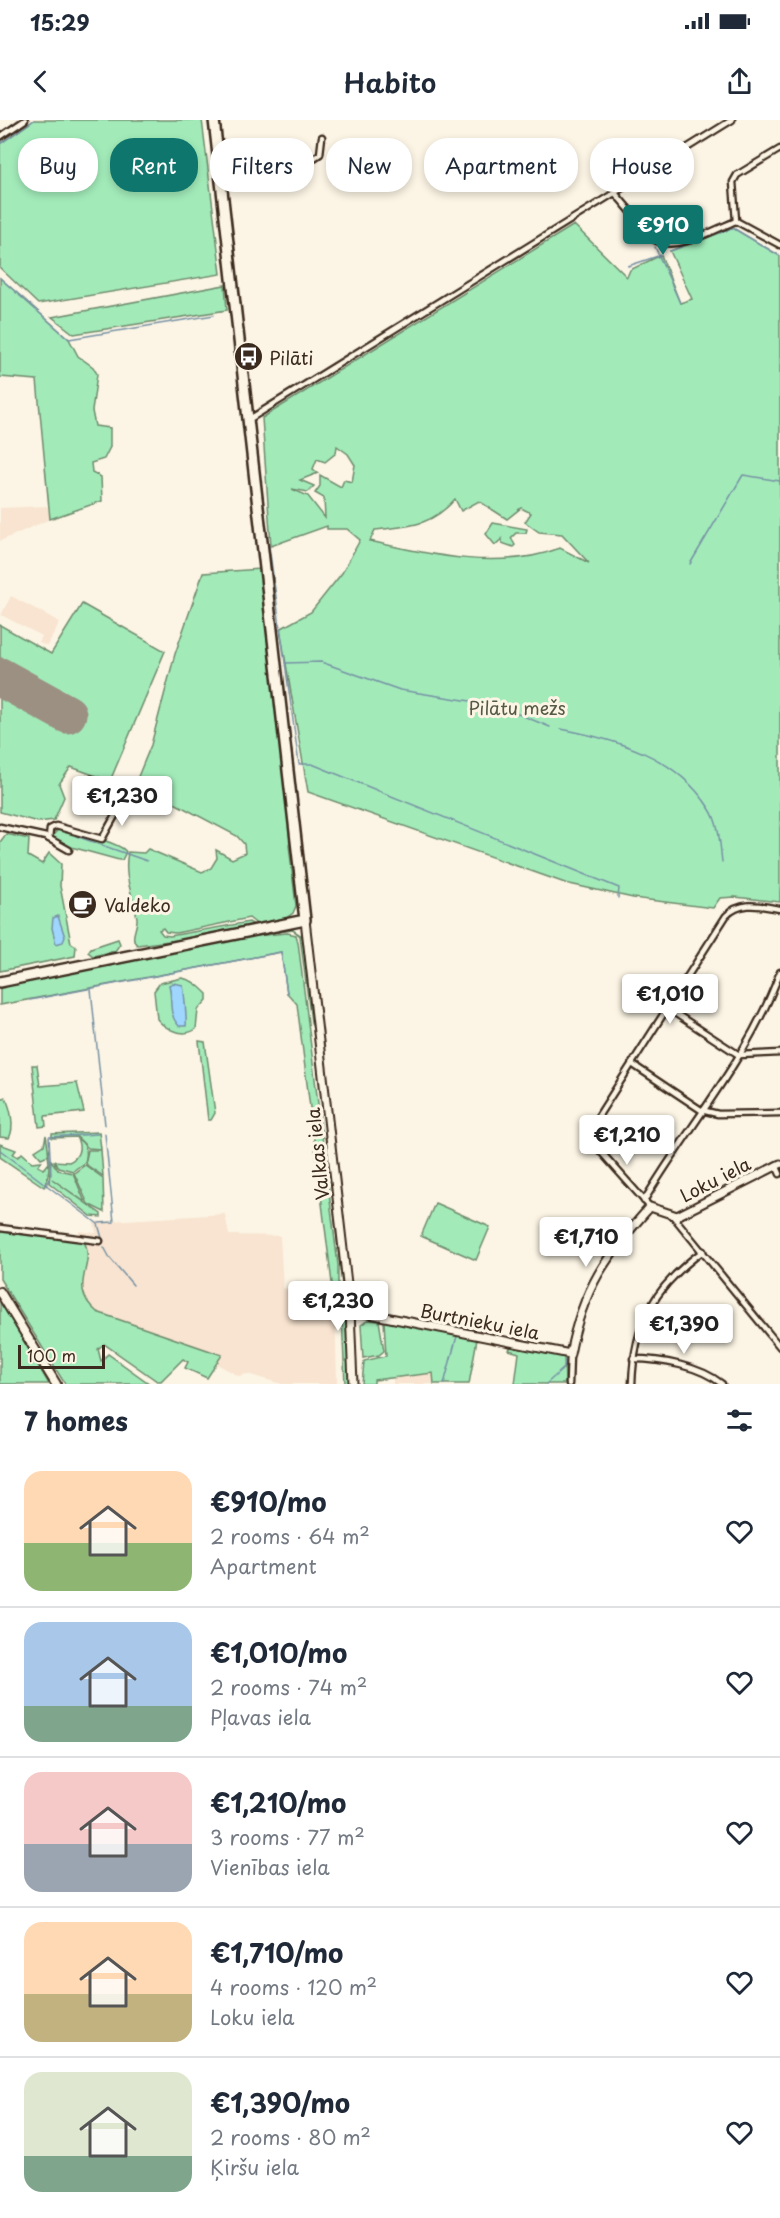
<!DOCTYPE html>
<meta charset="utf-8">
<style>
body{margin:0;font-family:"Playpen Sans",sans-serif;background:#f6f6f7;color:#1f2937;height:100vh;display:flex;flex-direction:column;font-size:22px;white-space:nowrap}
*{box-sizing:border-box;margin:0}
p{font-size:20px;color:#747a83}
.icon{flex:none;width:33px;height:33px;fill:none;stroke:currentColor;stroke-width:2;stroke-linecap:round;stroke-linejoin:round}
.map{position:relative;height:1264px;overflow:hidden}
.details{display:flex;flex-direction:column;background:#fff;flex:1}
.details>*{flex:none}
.guide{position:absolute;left:18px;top:18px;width:744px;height:54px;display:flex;gap:12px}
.scale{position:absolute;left:18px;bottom:15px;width:87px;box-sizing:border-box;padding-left:6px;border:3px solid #3b2a1e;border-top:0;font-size:16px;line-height:21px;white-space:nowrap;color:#3b2a1e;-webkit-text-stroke:4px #fcf5e5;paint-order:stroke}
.price{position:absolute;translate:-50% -51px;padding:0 14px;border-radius:6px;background:#fff;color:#222;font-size:20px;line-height:39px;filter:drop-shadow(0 2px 3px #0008)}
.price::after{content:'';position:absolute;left:50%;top:36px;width:18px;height:14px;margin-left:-9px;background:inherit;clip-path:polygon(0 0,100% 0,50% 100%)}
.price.on{background:#0f766e;color:#fff}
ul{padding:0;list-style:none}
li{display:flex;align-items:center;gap:18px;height:150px;padding:0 24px}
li+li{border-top:2px solid #e0e1e3}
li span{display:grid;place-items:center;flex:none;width:168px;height:120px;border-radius:18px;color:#555}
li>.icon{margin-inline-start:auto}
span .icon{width:72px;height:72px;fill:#fffc;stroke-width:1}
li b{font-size:26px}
h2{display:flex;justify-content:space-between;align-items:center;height:72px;padding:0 24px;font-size:26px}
.tag{padding:0 21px;border-radius:24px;background:#fff;box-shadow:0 3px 9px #0003;font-size:21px;line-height:54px}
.tag.on{background:#0f766e;color:#fff}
.status{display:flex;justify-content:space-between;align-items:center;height:42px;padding:0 30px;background:#fff;direction:ltr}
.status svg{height:16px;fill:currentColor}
header{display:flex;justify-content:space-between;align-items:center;height:78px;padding:0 24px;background:#fff;font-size:27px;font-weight:600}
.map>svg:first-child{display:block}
</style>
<div class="status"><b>15:29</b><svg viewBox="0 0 49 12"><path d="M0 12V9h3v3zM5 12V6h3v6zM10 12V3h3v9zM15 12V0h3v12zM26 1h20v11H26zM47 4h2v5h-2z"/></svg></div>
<header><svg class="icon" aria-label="back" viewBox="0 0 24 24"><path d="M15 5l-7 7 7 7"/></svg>Habito<svg class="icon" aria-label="share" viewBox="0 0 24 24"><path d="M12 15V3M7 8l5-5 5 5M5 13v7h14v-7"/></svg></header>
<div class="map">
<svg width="780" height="1264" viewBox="0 0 780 1264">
<rect width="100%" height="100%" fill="#fcf5e5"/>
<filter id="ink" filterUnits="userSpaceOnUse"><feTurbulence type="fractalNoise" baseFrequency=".0167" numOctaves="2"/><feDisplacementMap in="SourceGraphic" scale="12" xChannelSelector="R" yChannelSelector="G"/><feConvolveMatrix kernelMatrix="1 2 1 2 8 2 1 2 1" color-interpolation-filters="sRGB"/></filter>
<g filter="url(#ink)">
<!-- built -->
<g fill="#f8e4d0">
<polygon points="47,386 50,399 0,421 0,388"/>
<polygon points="11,476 60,502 47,526 39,523 42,516 1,495"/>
<polygon points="225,1094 229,1115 280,1116 283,1168 335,1184 337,1264 282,1264 247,1254 239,1256 187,1228 78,1189 79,1111 96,1113 94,1102"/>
<polygon points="434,1253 434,1264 393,1264 393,1258"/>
</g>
<!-- green -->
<g fill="#a2ebb9" stroke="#6e8a6c" stroke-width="1.5" fill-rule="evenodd">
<polygon points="34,0 202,0 221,154 38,184 0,148 0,24"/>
<path d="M574 105 627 157 630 150 661 135 680 183 692 179 670 131 733 108 780 136V782L735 777 720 778 713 788 633 778 565 763 308 672 280 509 311 492 342 453 360 420 347 409H327V406L271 426 262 298ZM337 326 348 334 355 345 352 362 344 360 341 367 320 355V366L315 373 324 378 325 398 308 376 292 369 308 372 314 366 300 360 318 353 313 349 317 339 325 342 336 333ZM455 379 461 391 479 381 507 399 521 388 531 393 525 402 539 412 562 414 589 443 560 428C502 451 429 435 370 421L375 410C408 406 431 407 455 379Z"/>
<polygon points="0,158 69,219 78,236 93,247 97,254 92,291 95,306 110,308 110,327 104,339 91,343 92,352 101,357 102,381 50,399 37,260 0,257"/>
<polygon points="225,165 227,190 74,214 52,197"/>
<polygon points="493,403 527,409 526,413 516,413 511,418 515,425 513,427 502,423 502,419 495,425 486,414"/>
<path d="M261 449 291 716 289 725 296 786 293 793 285 799 258 805 249 798 176 813 166 812 163 808 159 810 163 815 170 816 249 802 254 805 186 819 137 825C129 817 138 808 137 798 133 774 123 758 128 732L144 733 148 729 202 752 211 748 217 738 216 730 232 739 245 733 244 724 237 716 146 668 139 677 130 676 151 625 175 534 203 453Z"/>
<polygon points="82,484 165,531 110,661 71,647 59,664 64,677 54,700 38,702 0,692 0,505 51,534"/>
<path d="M60 708C73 712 123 723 126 732L122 740H119L64 725 53 720 52 716Z"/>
<polygon points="6,714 29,719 28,736 42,744 49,733 61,744 60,766 71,823 76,826 75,836 0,851 0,722"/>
<path d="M291 809 302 816C319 937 333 1059 344 1180L341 1187 343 1174 315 914 311 902 300 816 293 810 258 815Z"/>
<polygon points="287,813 296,815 298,822 338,1145 338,1188 335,1187 297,884 287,873 281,832 0,885 0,866 255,816"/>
<polygon points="118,819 120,824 115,831 93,836 88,832 91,828"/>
<path d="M182 858C193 860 199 866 207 874V880L198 890 196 909C184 918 166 910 157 899L154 871 160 863Z"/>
<polygon points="199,921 205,922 215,993 211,1000 208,1000"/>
<polygon points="32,945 37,945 40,966 77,963 84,992 45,996 46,1006 39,1007"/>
<path d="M5 977C11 988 15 1008 9 1018L0 1017V980Z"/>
<polygon points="99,1012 101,1029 88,1028 77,1017 52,1018 52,1014"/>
<path d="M46 1015C49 1034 52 1050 44 1067L0 1037V1024L16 1030 13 1034 18 1037 22 1033 32 1042 42 1041 38 1046 44 1049 49 1043 48 1035 41 1038 35 1031 44 1025Z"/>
<path d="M77 1019C86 1023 88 1032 85 1042L73 1051 58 1047 54 1041 69 1042C78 1038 82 1029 77 1019Z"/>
<polygon points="88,1030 101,1030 103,1056 85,1044"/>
<polygon points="51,1040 58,1050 73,1053 85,1082 52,1059 101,1094 101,1097 91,1096 49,1063"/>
<polygon points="85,1045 103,1058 104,1092 88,1084 74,1053"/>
<polygon points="435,1083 490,1107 476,1140 421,1116"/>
<path d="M0 1111 84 1121C97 1147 66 1165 97 1192L222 1235 207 1258 185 1248 188 1242 183 1239 161 1261H157L104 1224 98 1229 101 1241 108 1234 150 1264H65L0 1159Z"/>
<polygon points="0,1180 49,1264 0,1264"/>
<polygon points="342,1196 347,1206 350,1264 345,1264"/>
<polygon points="368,1200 379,1201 384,1231 379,1235 363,1238 361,1205"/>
<polygon points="384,1201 477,1219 469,1264 434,1264 433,1253 374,1260 374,1264 362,1264 364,1241 386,1236"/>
<polygon points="511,1226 564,1237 565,1264 515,1264 519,1233 509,1230"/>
</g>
<!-- water -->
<g fill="#9ed6fe" stroke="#7691a4" stroke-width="1.5">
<polygon points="58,796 65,817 63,822 56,824 52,808 53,798"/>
<path d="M173 863 183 865C184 869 187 902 186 906H179C167 893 173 880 169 865Z"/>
</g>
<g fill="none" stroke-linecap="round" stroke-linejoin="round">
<!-- stream -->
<g stroke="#7691a4" stroke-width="1.5">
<polyline points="0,24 34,0"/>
<polyline points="655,127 680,183"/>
<polyline points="670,131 733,108 780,136"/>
<polyline points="628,146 661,135"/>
<polyline points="0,158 69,219 214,195"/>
<polyline points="257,339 299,644 312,644 619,768 618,778"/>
<polyline points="690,444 743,355 780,361"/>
<polyline points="285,543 321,542 400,570 496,585 550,607"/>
<path d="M561 609C618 620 676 636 709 688 719 702 720 724 722 742"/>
<polyline points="76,716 147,741"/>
<polyline points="91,869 105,1005"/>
<polyline points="30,880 281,832 287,873"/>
<polyline points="0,1030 98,1104 102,1118"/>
<polyline points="51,1055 49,1017 98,1014"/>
<polyline points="46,1066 49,1059"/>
<polyline points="99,1103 114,1102 105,1014"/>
<polyline points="104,1127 110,1138 133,1165"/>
<polyline points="444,1264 457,1216"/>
<polyline points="546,1264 564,1248 565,1240"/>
</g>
<!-- runway -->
<polyline stroke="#9c9082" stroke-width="39" points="0,557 67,594"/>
<defs>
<g id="street">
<polyline points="0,17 25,0"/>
<path d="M220 48C234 46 252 39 267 40 291 41 298 50 320 34L322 17"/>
<path d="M615 73 655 120C678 132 713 110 736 101L780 125"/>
<polyline points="736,101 733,62 737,55 780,29"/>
<polyline points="248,300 732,0"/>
<polyline points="0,707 46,717 69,730"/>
<polyline points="49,719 50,709 56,706 102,719 116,694 119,675 116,669 92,659"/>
<polyline points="667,888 739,935 780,933"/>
<polyline points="632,944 701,990 718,994 780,993"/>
<polyline points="776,1045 780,1054"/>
<path d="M644 1081C689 1005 750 936 780 852"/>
<path d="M650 1087 594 1024 590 1015 592 1006 726 796C741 780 761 786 780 789"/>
<polyline points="673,1096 780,1227"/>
<polyline points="0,1108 100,1121"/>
<path d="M633 1239C661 1239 700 1246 722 1264"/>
<polyline points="569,1264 570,1234"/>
<path d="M632 1264C634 1203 654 1167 703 1131"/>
</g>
<g id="secondary">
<polyline points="305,800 350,1190 353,1264"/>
<path d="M350 1190 570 1234C583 1168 606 1136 650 1087L677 1096 780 1044"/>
</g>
<polyline id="primary" points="0,1172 56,1264"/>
<polyline id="highway" points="0,862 305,800 214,0"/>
</defs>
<!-- street casing -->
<use href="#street" stroke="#3b2a1e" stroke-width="9"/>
<!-- secondary casing -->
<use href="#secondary" stroke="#3b2a1e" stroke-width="11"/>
<!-- primary casing -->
<use href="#primary" stroke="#3b2a1e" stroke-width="12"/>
<!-- highway casing -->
<use href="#highway" stroke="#3b2a1e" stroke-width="14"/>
<!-- street -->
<use href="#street" stroke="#fcf5e5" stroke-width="4.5"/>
<!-- secondary -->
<use href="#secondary" stroke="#fcf5e5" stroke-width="7"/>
<!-- primary -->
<use href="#primary" stroke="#fcf5e5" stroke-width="8"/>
<!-- highway -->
<use href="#highway" stroke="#fcf5e5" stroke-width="9"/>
</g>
</g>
<!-- icons -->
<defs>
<symbol id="bus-disc" viewBox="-11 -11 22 22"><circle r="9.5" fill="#3b2a1e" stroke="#fcf5e5"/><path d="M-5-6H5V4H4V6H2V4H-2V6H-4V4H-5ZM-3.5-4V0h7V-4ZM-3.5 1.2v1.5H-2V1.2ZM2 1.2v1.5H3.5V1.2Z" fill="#fff"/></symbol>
<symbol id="cafe-disc" viewBox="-11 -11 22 22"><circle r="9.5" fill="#3b2a1e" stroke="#fcf5e5"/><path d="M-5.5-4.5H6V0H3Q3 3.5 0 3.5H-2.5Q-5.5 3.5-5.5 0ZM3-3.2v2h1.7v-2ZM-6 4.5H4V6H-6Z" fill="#fff"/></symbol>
</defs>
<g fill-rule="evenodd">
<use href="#bus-disc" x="232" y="220" width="33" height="33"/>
<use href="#cafe-disc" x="66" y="768" width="33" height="33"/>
</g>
<g text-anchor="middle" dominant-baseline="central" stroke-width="6" stroke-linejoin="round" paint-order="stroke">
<!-- poi labels -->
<g font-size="18" fill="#3b2a1e" stroke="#fcf5e5" text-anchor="start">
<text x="269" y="237">Pilāti</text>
<text x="104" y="784">Valdeko</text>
</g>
<!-- park labels -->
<g font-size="18" fill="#555a45" stroke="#fcf5e5">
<text x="517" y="587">Pilātu mežs</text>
</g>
<!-- street labels -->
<g font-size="18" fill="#3b2a1e" stroke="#fcf5e5">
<text transform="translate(317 1034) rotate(-96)">Valkas iela</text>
<text transform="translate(715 1059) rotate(-27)">Loku iela</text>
<text transform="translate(480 1201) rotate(11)">Burtnieku iela</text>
</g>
</g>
</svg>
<div class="scale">100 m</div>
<b class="price on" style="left:663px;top:136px">€910</b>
<b class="price" style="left:122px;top:707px">€1,230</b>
<b class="price" style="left:670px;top:905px">€1,010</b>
<b class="price" style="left:627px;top:1046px">€1,210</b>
<b class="price" style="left:586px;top:1148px">€1,710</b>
<b class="price" style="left:338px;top:1212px">€1,230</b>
<b class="price" style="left:684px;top:1235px">€1,390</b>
<div class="guide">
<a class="tag">Buy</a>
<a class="tag on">Rent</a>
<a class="tag">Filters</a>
<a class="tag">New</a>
<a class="tag">Apartment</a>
<a class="tag">House</a>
</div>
</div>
<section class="details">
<h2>7 homes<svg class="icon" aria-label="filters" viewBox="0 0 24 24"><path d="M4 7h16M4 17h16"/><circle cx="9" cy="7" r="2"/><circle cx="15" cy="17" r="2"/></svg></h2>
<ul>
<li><span style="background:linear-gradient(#ffd9b3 60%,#8fb573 0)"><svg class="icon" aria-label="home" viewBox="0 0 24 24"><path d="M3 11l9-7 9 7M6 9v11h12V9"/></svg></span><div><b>€910/mo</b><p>2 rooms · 64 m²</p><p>Apartment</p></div><svg class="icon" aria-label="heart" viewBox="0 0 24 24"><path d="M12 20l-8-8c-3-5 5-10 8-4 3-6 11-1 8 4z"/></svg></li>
<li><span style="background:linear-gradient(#a9c7e8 70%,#7fa58c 0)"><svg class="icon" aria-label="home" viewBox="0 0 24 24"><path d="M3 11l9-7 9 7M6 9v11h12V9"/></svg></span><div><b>€1,010/mo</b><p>2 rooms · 74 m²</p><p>Pļavas iela</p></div><svg class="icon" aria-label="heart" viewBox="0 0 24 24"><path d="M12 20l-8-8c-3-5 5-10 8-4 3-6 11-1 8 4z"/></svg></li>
<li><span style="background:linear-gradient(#f6c9c9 60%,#9aa5b1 0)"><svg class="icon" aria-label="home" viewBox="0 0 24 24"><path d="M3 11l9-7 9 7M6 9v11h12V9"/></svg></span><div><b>€1,210/mo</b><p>3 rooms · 77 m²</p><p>Vienības iela</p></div><svg class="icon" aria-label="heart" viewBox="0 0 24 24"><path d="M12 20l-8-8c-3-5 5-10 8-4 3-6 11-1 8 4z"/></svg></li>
<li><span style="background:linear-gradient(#ffd9b3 60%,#c2b280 0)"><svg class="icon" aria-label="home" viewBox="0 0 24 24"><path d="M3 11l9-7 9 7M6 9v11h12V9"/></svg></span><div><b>€1,710/mo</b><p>4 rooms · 120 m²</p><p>Loku iela</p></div><svg class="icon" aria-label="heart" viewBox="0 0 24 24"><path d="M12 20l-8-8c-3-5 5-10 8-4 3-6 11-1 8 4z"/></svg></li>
<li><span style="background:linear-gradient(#dfe7d0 70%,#7fa58c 0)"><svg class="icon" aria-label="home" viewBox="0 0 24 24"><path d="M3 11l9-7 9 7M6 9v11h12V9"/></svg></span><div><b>€1,390/mo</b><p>2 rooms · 80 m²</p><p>Ķiršu iela</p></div><svg class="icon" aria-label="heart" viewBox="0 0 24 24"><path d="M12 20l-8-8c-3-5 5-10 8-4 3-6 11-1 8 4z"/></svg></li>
</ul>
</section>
